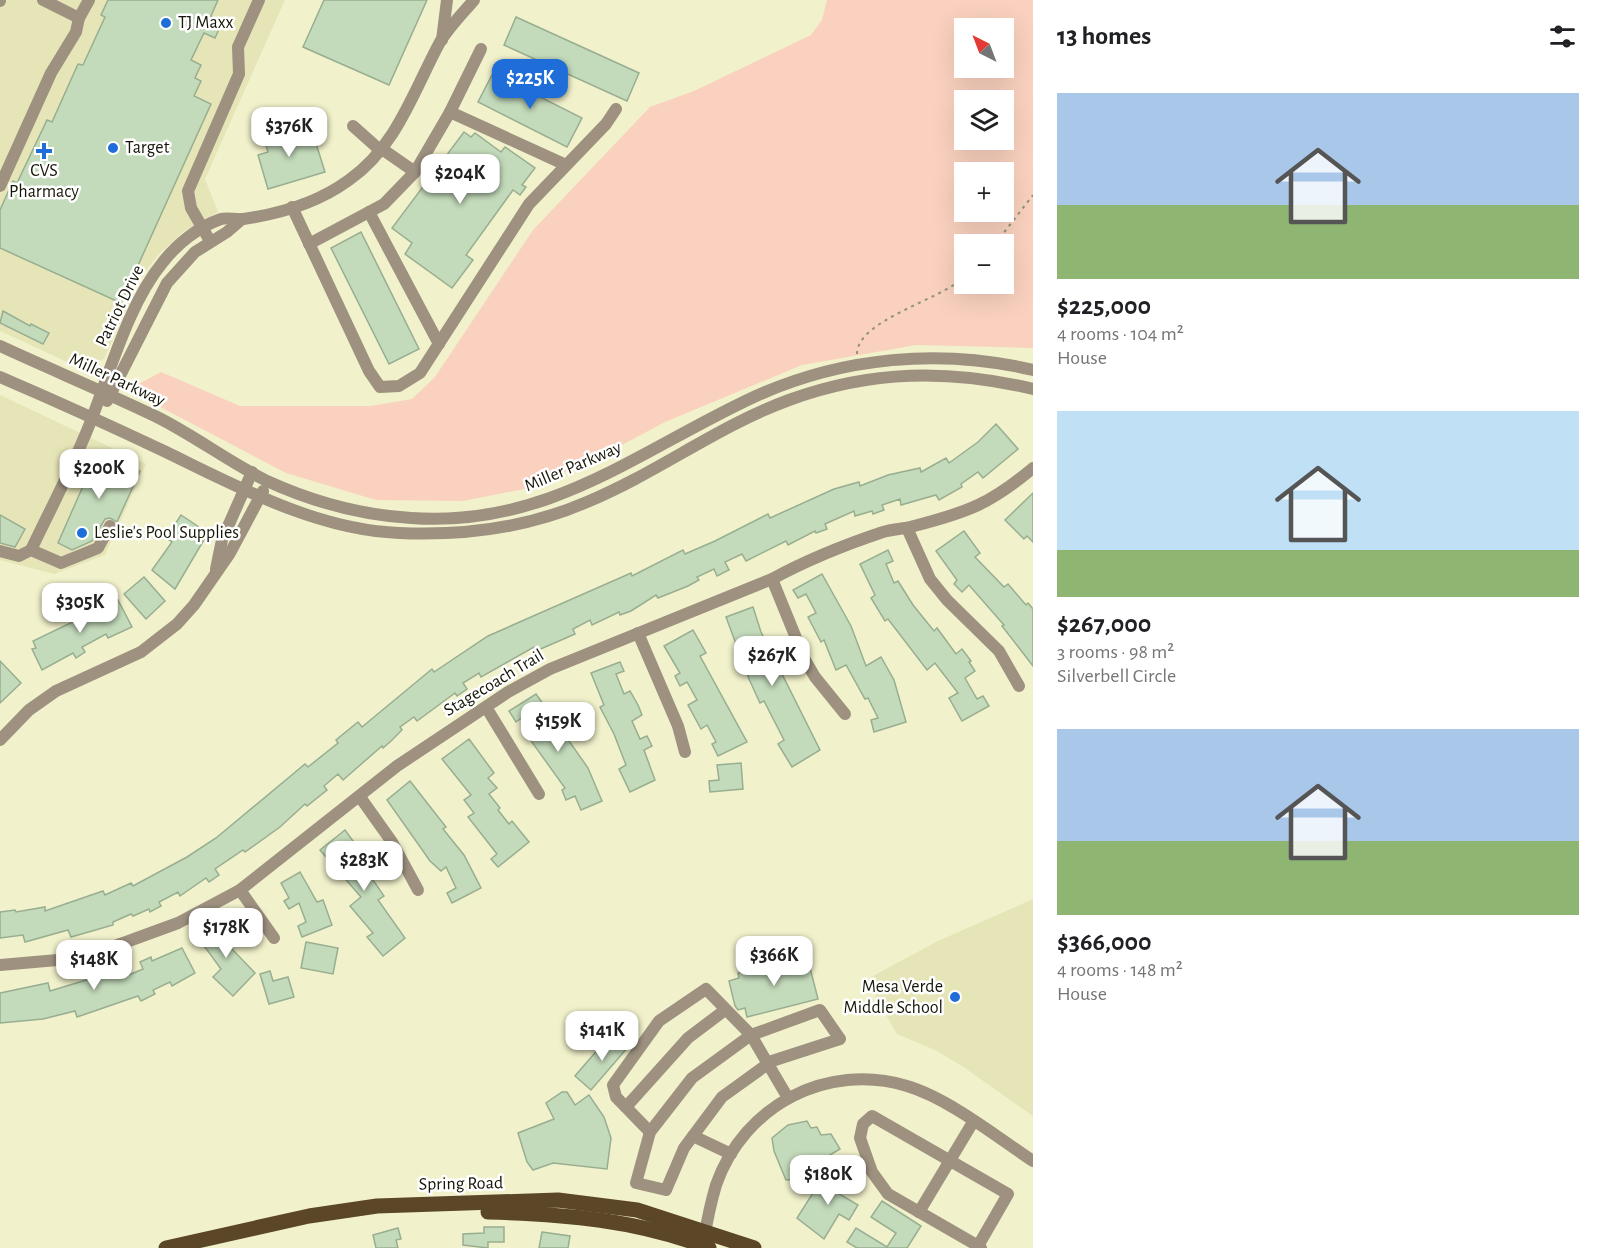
<!DOCTYPE html>
<meta charset="utf-8">
<style>
body{margin:0;font-family:"Alegreya Sans",sans-serif;background:#f6f6f6;color:#202124;height:100vh;display:flex;flex-direction:column;font-size:22px;white-space:nowrap}
*{box-sizing:border-box;margin:0}
p{font-size:20px;color:#757577}
.icon{flex:none;width:33px;height:33px;fill:none;stroke:currentColor;stroke-width:2;stroke-linecap:round;stroke-linejoin:round}
.map{position:relative;flex:1;overflow:hidden}
.panel{display:flex;flex-direction:column;background:#fff;width:570px}
.panel>*{flex:none}
.needle{width:39px;rotate:318deg}
.buttons{position:absolute;left:954px;top:18px;display:grid;gap:12px}
.buttons a{display:grid;place-items:center;width:60px;height:60px;border-radius:0px;background:#fff;box-shadow:0 6px 24px #0002;font-size:30px}
.price{position:absolute;translate:-50% -51px;padding:0 14px;border-radius:12px;background:#fff;color:#222;font-size:20px;line-height:39px;filter:drop-shadow(0 2px 3px #0008)}
.price::after{content:'';position:absolute;left:50%;top:36px;width:18px;height:14px;margin-left:-9px;background:inherit;clip-path:polygon(0 0,100% 0,50% 100%)}
.price.current{background:#1e6dd8;color:#fff}
ul{padding:0;list-style:none}
li{display:grid;align-content:center;gap:12px;height:318px;padding:0 24px}
li span{display:grid;place-items:center;height:186px;border-radius:0px;color:#555}
li>.icon{margin-inline-start:auto}
span .icon{width:108px;height:108px;fill:#fffc;stroke-width:1}
li b{font-size:26px}
h2{display:flex;justify-content:space-between;align-items:center;height:72px;padding:0 24px;font-size:26px}
main{display:flex;flex:1;min-height:0}
.map>svg:first-child{display:block}
</style>
<main>
<div class="map">
<svg width="1033" height="1248" viewBox="0 0 1033 1248">
<rect width="100%" height="100%" fill="#f1f1cb"/>
<!-- built -->
<g fill="#e6e5b8">
<polygon points="0,0 285,0 205,179 218,212 183,232 159,254 140,278 104,359 78,367 0,331"/>
<polygon points="0,395 146,464 105,555 54,574 0,560"/>
<polygon points="1033,899 1033,1116 962,1066 935,1050 897,1034 868,983 871,977 938,941"/>
</g>
<!-- green -->
<path fill="#fad1be" fill-rule="evenodd" d="M827 0H1033V348L916 345 802 365 665 422 601 456 529 488 463 501 376 500 286 473 128 390 161 372 240 406H371L412 399 435 377 533 230 650 107 694 91 811 35 822 20ZM964 28H1004V68H964ZM964 100H1004V140H964ZM964 172H1004V212H964ZM964 244H1004V284H964Z"/>
<!-- building -->
<g fill="#c4dbbb" stroke="#98ae90" stroke-width="1.5">
<polygon points="108,0 218,0 211,16 219,29 215,38 204,33 191,60 201,65 195,78 201,81 194,96 211,104 121,303 0,248 0,210 13,181 17,183 47,120 52,122 78,64 83,65 105,17 101,15"/>
<polygon points="324,0 427,0 389,85 303,47"/>
<polygon points="516,17 639,73 627,101 504,45"/>
<polygon points="493,73 582,118 567,147 478,102"/>
<polygon points="298,125 303,141 314,137 325,172 268,189 258,155 268,152 263,135"/>
<polygon points="464,132 471,137 475,133 501,152 505,147 535,168 522,185 526,187 520,195 513,190 466,255 473,260 452,288 405,254 412,243 392,228"/>
<polygon points="361,232 419,349 389,364 331,248"/>
<polygon points="3,311 30,326 31,324 49,333 43,344 0,323"/>
<polygon points="996,424 1018,449 983,478 978,472 961,484 962,487 939,500 936,495 901,505 900,499 882,505 884,510 873,514 872,511 855,516 854,511 825,524 827,529 816,533 815,531 788,545 786,541 746,561 742,554 725,562 729,570 717,576 714,569 697,577 699,580 688,586 658,598 656,595 631,611 620,615 619,612 592,625 590,620 573,629 575,634 536,651 534,647 481,677 479,673 463,683 467,689 457,696 455,693 417,721 414,717 400,727 402,730 391,741 383,748 382,746 343,780 338,774 324,786 327,790 307,806 305,804 280,827 245,852 243,850 215,869 219,875 209,882 206,878 180,896 178,892 159,902 161,906 150,912 149,909 133,916 131,914 113,922 113,925 71,937 68,930 25,942 23,935 0,938 0,912 15,910 16,912 45,907 45,911 103,891 105,895 131,883 133,886 187,857 216,838 305,764 308,767 338,743 336,740 358,722 362,727 432,669 434,672 488,636 631,573 632,576 683,550 685,554 715,541 768,514 770,518 834,489 859,482 860,486 888,475 920,468 921,472 946,458 949,463 978,442"/>
<polygon points="98,452 140,471 117,522 110,518 105,519 92,541 72,550 58,543"/>
<polygon points="1033,493 1033,542 1027,536 1024,539 1005,520"/>
<polygon points="0,515 25,529 15,547 0,543"/>
<polygon points="181,515 208,533 175,589 152,570 172,542 166,538"/>
<polygon points="964,531 980,553 975,557 1004,587 1008,584 1026,605 1028,603 1033,609 1033,666 1002,626 1004,625 969,585 962,592 954,584 957,580 936,551"/>
<polygon points="888,550 893,561 886,564 894,583 898,581 913,605 934,631 937,628 956,654 962,649 971,661 969,662 975,671 965,678 977,699 983,696 989,706 962,721 949,698 958,693 935,663 927,670 888,619 885,621 871,598 875,595 860,564"/>
<polygon points="822,574 851,626 866,666 881,657 894,680 906,722 874,732 871,720 878,718 868,698 865,699 846,665 836,670 824,640 821,642 808,617 816,613 806,594 798,598 793,590"/>
<polygon points="144,577 165,601 146,619 124,594"/>
<polygon points="118,600 132,627 108,638 106,634 82,647 85,652 76,658 73,653 42,670 32,649 36,648 33,641"/>
<polygon points="753,607 761,632 820,750 792,767 778,744 784,740 764,701 760,703 749,679 726,617"/>
<polygon points="693,630 706,653 700,656 747,742 718,756 712,744 716,742 707,725 701,729 688,705 697,700 687,682 680,686 675,676 680,673 664,646"/>
<polygon points="0,661 21,683 0,703"/>
<polygon points="620,662 624,671 616,674 624,694 630,691 638,705 642,715 632,721 640,739 647,736 652,746 644,750 655,780 630,792 619,769 626,765 614,734 600,707 604,705 591,673"/>
<polygon points="536,694 588,768 602,801 581,810 575,796 566,800 562,790 565,788 529,738 534,734 523,717 516,722 509,711"/>
<polygon points="469,739 494,773 488,778 497,788 489,794 500,808 498,810 509,824 512,821 529,842 498,867 491,859 497,854 468,817 474,813 464,800 471,795 442,759"/>
<polygon points="741,763 743,789 710,792 709,781 719,780 717,765"/>
<polygon points="410,781 446,827 443,829 464,855 481,888 452,903 447,893 456,888 446,867 441,871 430,861 387,800"/>
<polygon points="345,830 369,863 364,867 384,896 378,900 405,938 383,956 367,937 373,933 350,906 361,897 320,850"/>
<polygon points="300,872 317,902 323,900 332,925 302,937 298,926 306,922 299,903 289,909 284,901 289,898 281,883"/>
<polygon points="224,920 231,930 225,934 233,945 230,947 255,973 233,996 213,977 221,969 199,939"/>
<polygon points="306,942 338,948 333,974 301,968"/>
<polygon points="182,948 195,973 172,986 170,982 153,990 155,994 141,1001 138,996 77,1017 75,1011 43,1019 0,1023 0,993 48,983 50,991 109,973 111,978 123,974 124,977 143,969 140,962 151,957 152,961"/>
<polygon points="807,956 818,999 747,1017 745,1008 738,1010 735,1006 729,981 739,978 738,973"/>
<polygon points="270,971 273,981 288,977 294,997 269,1004 260,974"/>
<polygon points="612,1033 628,1047 591,1090 575,1076"/>
<polygon points="562,1092 567,1092 575,1105 589,1095 604,1117 611,1138 607,1169 553,1163 533,1170 527,1162 518,1133 554,1119 546,1103"/>
<polygon points="807,1121 811,1128 817,1127 821,1135 831,1134 840,1149 795,1176 797,1179 786,1180 774,1151 772,1138 788,1125"/>
<polygon points="848,1164 855,1186 836,1192 858,1205 849,1220 839,1214 824,1239 797,1218 818,1185 831,1193"/>
<polygon points="882,1201 921,1226 907,1248 857,1248 847,1242 856,1228 887,1247 896,1233 871,1217"/>
<polygon points="484,1227 504,1227 504,1242 488,1242 488,1248 463,1245 463,1234 484,1233"/>
<polygon points="398,1228 401,1239 396,1240 398,1248 376,1248 373,1235"/>
<polygon points="542,1232 570,1236 568,1248 539,1248"/>
</g>
<g fill="none" stroke-linecap="round" stroke-linejoin="round">
<!-- path -->
<g stroke="#929276" stroke-width="2" stroke-dasharray="3 4.5" stroke-linecap="butt">
<polyline points="995,244 1033,195"/>
<path d="M857 354C857 320 941 300 964 277"/>
</g>
<!-- minor -->
<g stroke="#9e9180" stroke-width="12">
<polyline points="43,0 79,18"/>
<polyline points="0,1 0,0"/>
<polyline points="442,40 447,0"/>
<polyline points="450,112 481,49"/>
<polyline points="353,126 381,151"/>
<polyline points="382,149 415,172 450,112 566,165"/>
<polyline points="0,186 51,73 76,32 79,18 89,0"/>
<polyline points="292,207 369,371 380,387 399,386 420,373 529,204 606,124 616,109"/>
<polyline points="369,212 439,344"/>
<polyline points="210,241 191,208 188,191 239,74 238,47 259,0"/>
<polyline points="309,244 384,204 415,172"/>
<path d="M0 346C52 370 105 392 157 417 195 436 229 462 267 481 313 502 361 515 411 518 549 528 639 450 756 396 843 357 940 348 1033 370"/>
<path d="M0 377C56 401 111 426 166 452 238 487 317 530 399 533 464 536 527 528 587 502 657 473 718 426 789 400 871 370 949 369 1033 389"/>
<polyline points="107,401 167,283 195,252 227,232 242,219"/>
<polyline points="907,528 930,579 947,600 999,651 1019,686"/>
<path d="M31 550C52 506 75 463 92 418 111 369 129 303 163 262 177 244 198 227 221 219 227 217 236 220 243 219 279 214 319 202 349 180 397 146 413 92 440 42 449 27 463 13 474 0"/>
<polyline points="0,551 19,556 31,550 61,563 98,548 110,526"/>
<polyline points="216,569 222,540 252,472"/>
<polyline points="772,579 805,660 815,677 845,714"/>
<polyline points="638,633 678,726 685,752"/>
<polyline points="486,707 539,794"/>
<polyline points="0,740 29,710 56,691 141,652 177,624 194,605 230,553 263,491"/>
<polyline points="360,797 392,842 418,890"/>
<polyline points="240,890 274,938"/>
<path d="M0 965 69 959 96 953 178 923 240 890 397 766 508 692 550 669 772 579C807 560 844 545 883 532 893 529 904 529 914 526 968 512 990 504 1033 468"/>
<polygon points="820,1010 840,1039 772,1061 722,1097 684,1148 666,1190 636,1183 650,1132 692,1078 751,1035"/>
<polyline points="626,1107 688,1038 725,1010"/>
<polyline points="650,1132 616,1097 613,1085 659,1021 706,989 751,1035 788,1098"/>
<polyline points="693,1136 731,1154"/>
<polyline points="919,1212 973,1122"/>
<path d="M704 1239C707 1221 711 1202 716 1185 744 1105 827 1062 907 1086 948 1098 997 1137 1033 1161"/>
<polyline points="977,1248 978,1246 1008,1194 872,1116 863,1124 860,1138 872,1172 888,1194 973,1243 981,1248"/>
</g>
<!-- major -->
<g stroke="#5b4627" stroke-width="15">
<path d="M488 1212C564 1214 638 1220 709 1248"/>
<polyline points="166,1248 309,1216 377,1206 558,1200 637,1210 754,1248"/>
</g>
</g>
<!-- markers -->
<g fill="#1e6dd8" stroke="#fff" stroke-width="2">
<circle cx="166" cy="23" r="6"/>
<circle cx="113" cy="148" r="6"/>
<path d="M41 142h6v6h6v6h-6v6h-6v-6h-6v-6h6z"/>
<circle cx="82" cy="533" r="6"/>
<circle cx="955" cy="997" r="6"/>
</g>
<g text-anchor="middle" dominant-baseline="central" stroke-width="5" stroke-linejoin="round" paint-order="stroke">
<!-- poi labels -->
<g font-size="18" fill="#161608" stroke="#fff" text-anchor="start">
<text x="178" y="23">TJ Maxx</text>
<text x="125" y="148">Target</text>
<text x="44" y="171" text-anchor="middle">CVS<tspan x="44" dy="21">Pharmacy</tspan></text>
<text x="94" y="533">Leslie's Pool Supplies</text>
<text x="943" y="987" text-anchor="end">Mesa Verde<tspan x="943" dy="21">Middle School</tspan></text>
</g>
<!-- street labels -->
<g font-size="18" fill="#161608" stroke="#fff">
<text transform="translate(120 306) rotate(-64)">Patriot Drive</text>
<text transform="translate(117 380) rotate(25)">Miller Parkway</text>
<text transform="translate(573 467) rotate(-23)">Miller Parkway</text>
<text transform="translate(494 683) rotate(-31)">Stagecoach Trail</text>
<text transform="translate(461 1184) rotate(-1)">Spring Road</text>
</g>
</g>
</svg>
<div class="buttons">
<a><svg class="needle" viewBox="-14 -14 28 28"><path d="M0-13l5 13h-10z" fill="#e53935"/><path d="M0 13l5-13h-10z" fill="#757577"/></svg></a>
<a><svg class="icon" aria-label="layers" viewBox="0 0 24 24"><path d="M12 4l9 5-9 5-9-5zM3 14l9 5 9-5"/></svg></a>
<a>+</a>
<a>−</a>
</div>
<b class="price current" style="left:530px;top:110px">$225K</b>
<b class="price" style="left:289px;top:158px">$376K</b>
<b class="price" style="left:460px;top:205px">$204K</b>
<b class="price" style="left:99px;top:500px">$200K</b>
<b class="price" style="left:80px;top:634px">$305K</b>
<b class="price" style="left:772px;top:687px">$267K</b>
<b class="price" style="left:558px;top:753px">$159K</b>
<b class="price" style="left:364px;top:892px">$283K</b>
<b class="price" style="left:226px;top:959px">$178K</b>
<b class="price" style="left:774px;top:987px">$366K</b>
<b class="price" style="left:94px;top:991px">$148K</b>
<b class="price" style="left:602px;top:1062px">$141K</b>
<b class="price" style="left:828px;top:1206px">$180K</b>
</div>
<section class="panel">
<h2>13 homes<svg class="icon" aria-label="filters" viewBox="0 0 24 24"><path d="M4 7h16M4 17h16"/><circle cx="9" cy="7" r="2"/><circle cx="15" cy="17" r="2"/></svg></h2>
<ul>
<li><span style="background:linear-gradient(#a9c7e8 60%,#8fb573 0)"><svg class="icon" aria-label="home" viewBox="0 0 24 24"><path d="M3 11l9-7 9 7M6 9v11h12V9"/></svg></span><div><b>$225,000</b><p>4 rooms · 104 m²</p><p>House</p></div></li>
<li><span style="background:linear-gradient(#bfe0f5 75%,#8fb573 0)"><svg class="icon" aria-label="home" viewBox="0 0 24 24"><path d="M3 11l9-7 9 7M6 9v11h12V9"/></svg></span><div><b>$267,000</b><p>3 rooms · 98 m²</p><p>Silverbell Circle</p></div></li>
<li><span style="background:linear-gradient(#a9c7e8 60%,#8fb573 0)"><svg class="icon" aria-label="home" viewBox="0 0 24 24"><path d="M3 11l9-7 9 7M6 9v11h12V9"/></svg></span><div><b>$366,000</b><p>4 rooms · 148 m²</p><p>House</p></div></li>
</ul>
</section>
</main>
